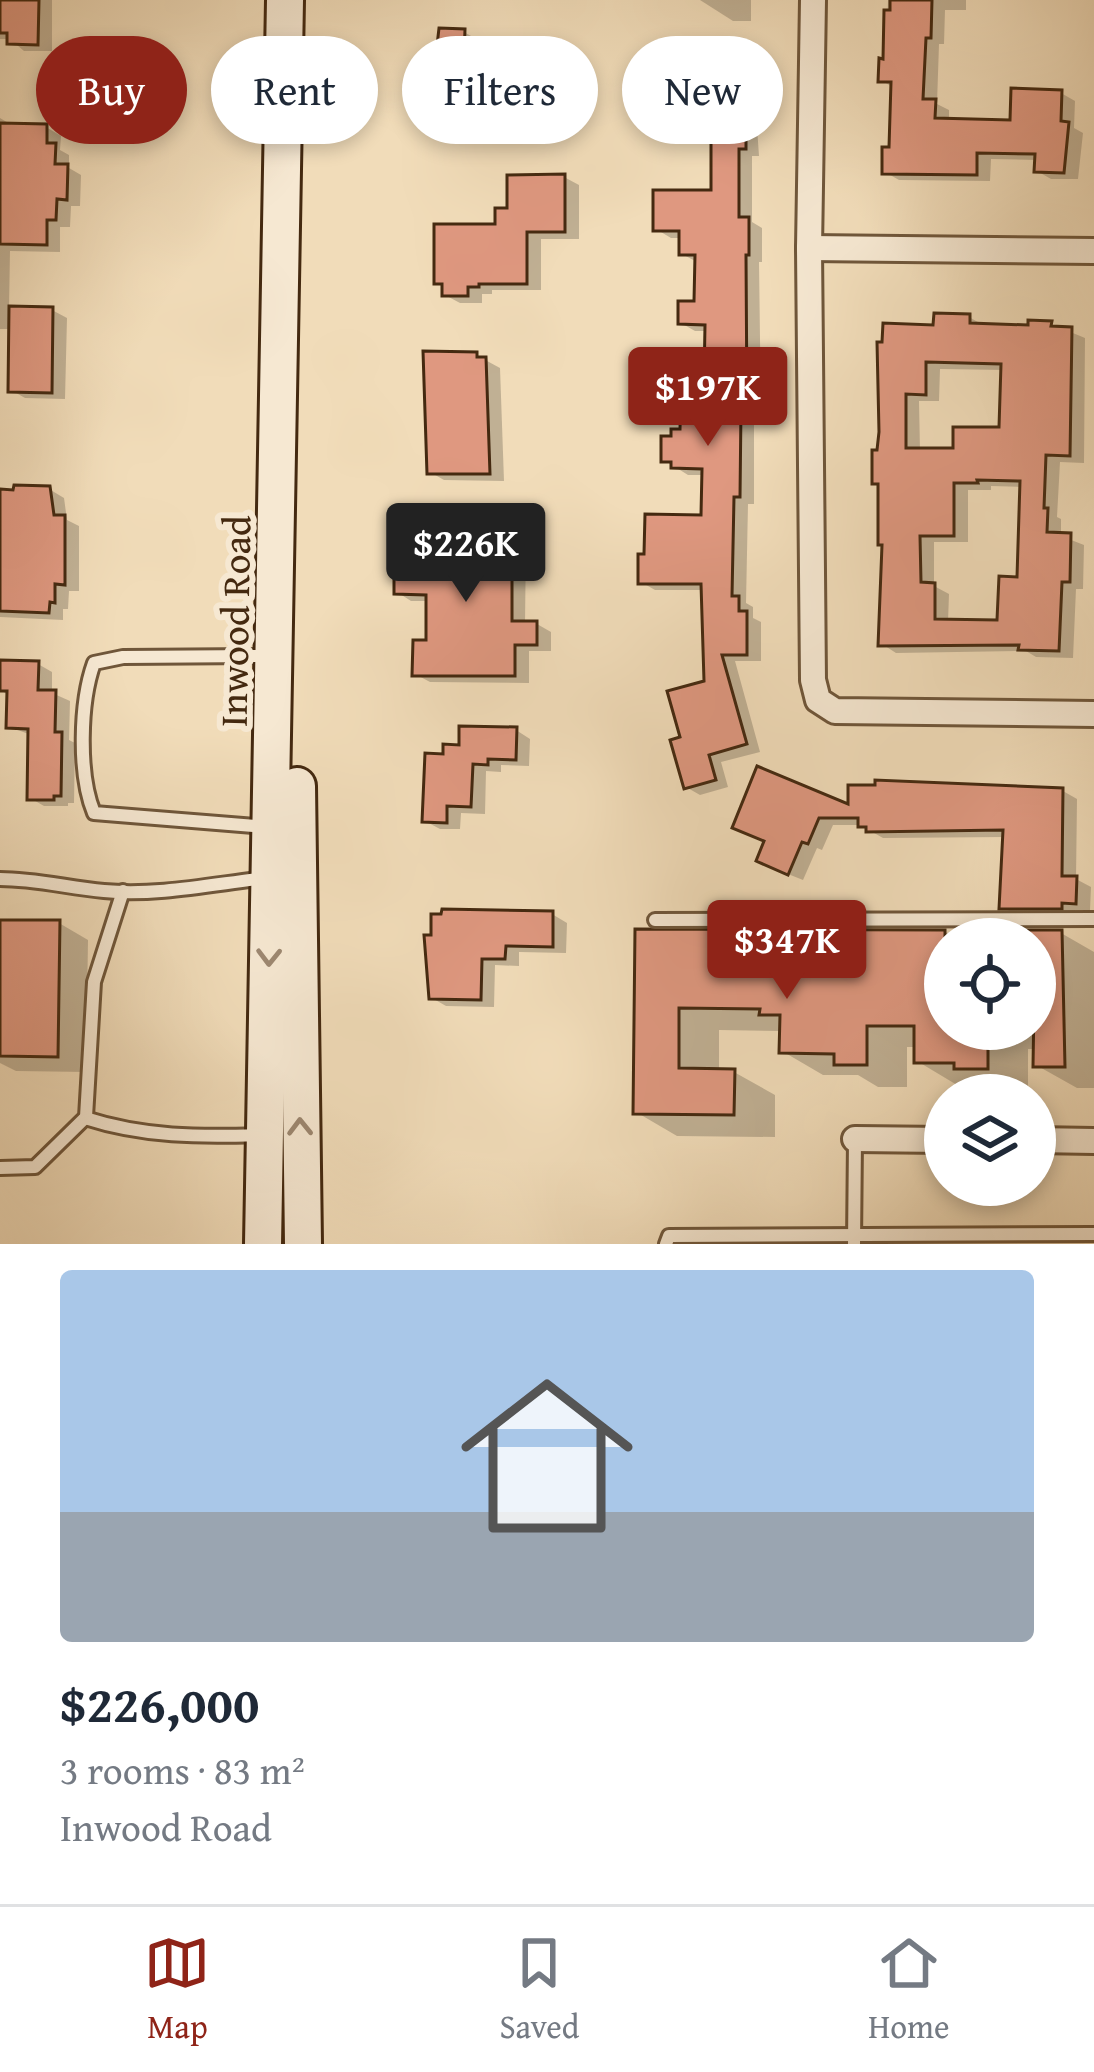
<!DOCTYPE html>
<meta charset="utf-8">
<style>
body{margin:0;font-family:"Gentium Book Plus",serif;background:#f6f6f7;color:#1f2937;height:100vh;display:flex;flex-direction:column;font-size:45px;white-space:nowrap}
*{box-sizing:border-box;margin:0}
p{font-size:39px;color:#747a83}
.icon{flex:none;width:66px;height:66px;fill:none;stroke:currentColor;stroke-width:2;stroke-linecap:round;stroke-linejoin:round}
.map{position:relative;height:1244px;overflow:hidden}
.details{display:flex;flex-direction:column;background:#fff;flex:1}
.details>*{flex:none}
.banner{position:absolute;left:36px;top:36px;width:1023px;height:108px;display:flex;gap:24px}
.fabs{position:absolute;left:924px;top:918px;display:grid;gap:24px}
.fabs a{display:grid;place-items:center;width:132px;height:132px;border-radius:50%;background:#fff;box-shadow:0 6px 18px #0003;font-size:60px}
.price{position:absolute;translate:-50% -102px;padding:0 27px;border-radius:12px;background:#8f2418;color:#fff;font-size:39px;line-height:78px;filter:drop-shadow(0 3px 6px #0008)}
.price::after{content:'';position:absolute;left:50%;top:72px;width:36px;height:27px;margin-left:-18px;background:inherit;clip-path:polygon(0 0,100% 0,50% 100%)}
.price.selected{background:#222;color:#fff}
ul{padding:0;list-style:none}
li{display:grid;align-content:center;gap:24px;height:636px;padding:0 60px}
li+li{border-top:3px solid #e0e1e3}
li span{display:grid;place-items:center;height:372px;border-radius:12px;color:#555}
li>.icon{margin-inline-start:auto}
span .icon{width:216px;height:216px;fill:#fffc;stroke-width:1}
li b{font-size:51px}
.tag{padding:0 42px;border-radius:54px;background:#fff;box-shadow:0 6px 18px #0003;font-size:42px;line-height:108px}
.tag.selected{background:#8f2418;color:#fff}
.menu{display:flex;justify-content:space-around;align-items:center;height:168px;border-top:3px solid #e0e1e3;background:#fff;font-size:33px;color:#747a83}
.menu a{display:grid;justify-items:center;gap:6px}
.menu .selected{color:#8f2418}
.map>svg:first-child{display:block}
</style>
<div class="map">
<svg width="1094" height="1244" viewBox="0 0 1094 1244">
<rect width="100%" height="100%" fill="#f1dcb9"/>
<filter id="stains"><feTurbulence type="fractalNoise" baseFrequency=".00167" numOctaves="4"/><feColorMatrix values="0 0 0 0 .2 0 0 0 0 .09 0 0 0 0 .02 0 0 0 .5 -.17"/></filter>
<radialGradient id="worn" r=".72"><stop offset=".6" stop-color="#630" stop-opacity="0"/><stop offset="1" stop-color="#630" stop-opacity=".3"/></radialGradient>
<!-- shadow -->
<g fill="#0003" fill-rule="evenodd">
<polygon points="0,0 52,0 52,51 24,51 10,39 0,39"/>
<polygon points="700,0 751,0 751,21 733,21"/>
<polygon points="888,0 966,0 966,10 945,10 944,44 939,44 937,104 949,110 949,121 1013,123 1061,93 1075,101 1074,128 1083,133 1078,179 1051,179 1037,171 1037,160 991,159 990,181 899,180 885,172 892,151 894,88 881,80 886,62"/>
<polygon points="464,32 478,40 478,63 498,72 494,108 484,108 483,127 456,126 442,118 443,84 436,80"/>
<polygon points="0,118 15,127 46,127 61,136 60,150 69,155 69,168 81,175 80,206 71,206 70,227 60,227 60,252 10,251 9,309 52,310 67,318 65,399 25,398 11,390 12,329 0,329"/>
<polygon points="742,119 757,127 759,156 752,156 752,222 762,228 762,262 759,262 761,415 754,415 754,504 748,504 746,603 753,607 753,618 761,622 761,661 735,661 760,752 721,762 728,787 700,795 686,787 683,739 707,683 704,590 655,590 641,582 704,518 705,475 688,475 664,460 683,432 707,384 708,331 695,331 681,323 697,304 697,262 682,254 682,238 671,238 656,229 714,193"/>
<polygon points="564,177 579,185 579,239 541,239 541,290 492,290 492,294 482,294 482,303 460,303 445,295 445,287 437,282 510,211"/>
<path d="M969 317 983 325 1030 328 1051 324 1085 338 1084 463 1060 462 1057 517 1061 519V536L1084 545 1083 589H1076L1073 658 1036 657 1026 651 896 653 882 644 885 546 880 453 882 432 936 328ZM940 369 1004 370 1002 430 956 451H920L919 401H939ZM991 486 1023 487 1020 580 1000 623 948 622 949 594 934 586V542H968V490H991Z"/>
<polygon points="476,355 500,368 504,481 444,480 430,472"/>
<polygon points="49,489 64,498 67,520 79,526 79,591 69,591 68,609 63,609 63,620 0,617 0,490"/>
<polygon points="512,532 526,540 525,624 537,624 551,632 551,651 529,651 529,683 430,682 415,674 429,643 429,601 411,601 397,592 429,564"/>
<polygon points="0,663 38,664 52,672 52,693 70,701 69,740 75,743 74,803 68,803 68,806 44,806 30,798 31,735 10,727 10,696 0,690"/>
<polygon points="516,730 530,739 529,766 501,765 501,772 486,771 485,814 461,813 460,829 440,829 425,821 446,757"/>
<polygon points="1063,791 1077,799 1076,879 1091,887 1090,910 1075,910 1075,915 1016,915 1002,907 1006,837 883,838 860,825 833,825 822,850 817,848 803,880 773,868 767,842 750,835 851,808"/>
<polygon points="552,914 567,923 566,953 519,952 519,966 495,965 494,1007 446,1006 432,998 434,938"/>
<polygon points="0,923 59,923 88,940 86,1072 16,1071 0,1063"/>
<path d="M638 932 1061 933 1094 952V1088H1077L1036 1065 1035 1049H1028V1091L957 1085 917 1061V1047H907V1087H878L858 1075H823L782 1051 783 1031 719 1030V1072H734L775 1095V1137L677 1136 636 1112ZM945 939H1035V1029H945Z"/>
</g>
<!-- building -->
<g fill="#df9880" stroke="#442910" stroke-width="3" fill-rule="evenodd">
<polygon points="0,0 39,0 38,45 7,44 7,33 0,33"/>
<polygon points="890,0 932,0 931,38 926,38 923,99 936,99 935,118 1010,120 1011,88 1062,90 1061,121 1069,122 1064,173 1034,172 1035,154 977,153 977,175 882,174 882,147 889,147 891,82 878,82 879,58 883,59 884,10 890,10"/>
<polygon points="439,28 465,29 464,60 485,60 480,102 470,101 469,120 439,119 440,81 433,81"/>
<polygon points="711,116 743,116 746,128 746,149 739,149 739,217 749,217 749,255 746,255 747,408 741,408 740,497 734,497 732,596 739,596 739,611 747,611 747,655 722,655 747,744 709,755 716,780 684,789 670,740 680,737 667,691 704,681 701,584 638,584 638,554 644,554 645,514 701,515 702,469 671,468 671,462 661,462 661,436 671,436 671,429 680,429 681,381 704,381 705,325 678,324 678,301 694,301 695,255 679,255 679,231 653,231 653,190 711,190"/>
<polygon points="0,123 47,124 47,143 56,143 55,164 68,164 67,200 57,199 56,220 47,220 47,245 0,244"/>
<polygon points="565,174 565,232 527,232 527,284 479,284 479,287 468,287 468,296 442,296 442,284 434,284 434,224 495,224 495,208 507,208 507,175"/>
<polygon points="9,306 53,307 52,393 8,392"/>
<path d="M934 313 970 314V323L1028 325V320L1052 321 1051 326 1072 327 1070 456 1046 455 1044 508H1048L1047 532 1071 533 1070 582H1062L1059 651 1018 650 1019 645 878 646 882 545H878V484H872V450H877L879 432 877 342H882L883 323 933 325ZM926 362 1001 364 999 427H953V448H906V394L926 395ZM977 480 1020 481 1017 577 999 576 997 620 935 619V583L921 582 920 536H954V483H978Z"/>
<polygon points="423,351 477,352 477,357 486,357 490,474 427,474"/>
<polygon points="14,485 50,486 54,515 65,515 65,585 55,584 55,603 50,602 49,613 0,611 0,489 13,490"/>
<polygon points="447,529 512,529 512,621 537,621 537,645 515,645 515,676 412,676 413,640 426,640 426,595 394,594 394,560 426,560 426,539 447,539"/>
<polygon points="0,660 39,661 38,690 56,690 55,732 62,732 61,796 54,796 54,800 27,800 28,729 6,728 7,691 0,691"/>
<polygon points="459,726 517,727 516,760 488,759 488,765 473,764 471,807 447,806 447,823 422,822 425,753 443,754 443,744 459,745"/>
<polygon points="757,766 848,804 848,785 875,785 875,780 1063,788 1062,876 1077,876 1076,904 1062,903 1062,909 999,909 1003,830 866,832 866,827 858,827 858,818 819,818 808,844 802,842 788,875 756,861 764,841 732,828"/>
<polygon points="442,909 553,911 553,947 506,946 505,959 482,959 481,1000 429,999 424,935 431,935 431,914 441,914"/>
<polygon points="0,920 60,920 58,1057 0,1056"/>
<polygon points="635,929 945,930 945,1029 988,1029 988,1069 954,1069 954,1063 914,1063 914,1026 867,1026 867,1065 834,1065 834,1054 779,1053 780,1015 759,1015 760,1009 679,1008 679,1068 735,1069 734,1115 633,1114"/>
<polygon points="998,930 1062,930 1065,1067 1033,1067 1035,939 997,939"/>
</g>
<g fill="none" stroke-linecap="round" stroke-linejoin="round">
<defs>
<g id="service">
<path d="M267 827 94 813C78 774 80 702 94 663L123 657 268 656"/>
<path d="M0 879C36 879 69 888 104 891 157 896 213 884 266 878"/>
<polyline points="655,920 1094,919"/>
<path d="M85 1118C144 1137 199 1137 261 1135"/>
<polyline points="0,1168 35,1167 86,1117 94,982 123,891"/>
<polyline points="666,1244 669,1236 1094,1234"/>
<polyline points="854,1244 855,1140"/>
</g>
<g id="minor">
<polyline points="813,0 809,248 813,680 818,700 835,711 1094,714"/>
<polyline points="809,248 1094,251"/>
<polyline points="855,1139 945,1140"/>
<polyline points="1035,1140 1094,1141"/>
</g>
<g id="secondary">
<polyline points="297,786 303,1244"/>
<polyline points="263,1244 285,0"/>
</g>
</defs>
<!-- service casing -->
<use href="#service" stroke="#6f563a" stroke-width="18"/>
<!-- minor casing -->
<use href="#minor" stroke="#6f563a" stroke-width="30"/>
<!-- secondary casing -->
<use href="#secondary" stroke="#442910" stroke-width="42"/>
<!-- service -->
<use href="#service" stroke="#f6e8d2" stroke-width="12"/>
<!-- minor -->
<use href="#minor" stroke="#f6e8d2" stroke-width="24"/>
<!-- secondary -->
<use href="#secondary" stroke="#f6e8d2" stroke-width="36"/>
</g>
<!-- one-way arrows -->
<defs><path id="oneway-chevron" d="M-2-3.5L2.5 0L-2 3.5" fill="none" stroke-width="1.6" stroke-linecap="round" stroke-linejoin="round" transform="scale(3)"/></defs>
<g stroke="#9d8871">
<use href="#oneway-chevron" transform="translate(269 957) rotate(91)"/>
<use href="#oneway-chevron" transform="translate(300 1127) rotate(-91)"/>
</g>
<g text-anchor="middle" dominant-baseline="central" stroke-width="12" stroke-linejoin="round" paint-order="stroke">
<!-- street labels -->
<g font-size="39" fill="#442910" stroke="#f6e8d2">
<text transform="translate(234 621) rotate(-89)">Inwood Road</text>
</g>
</g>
<rect width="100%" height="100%" filter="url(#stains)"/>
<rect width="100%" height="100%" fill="url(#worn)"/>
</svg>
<div class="fabs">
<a><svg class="icon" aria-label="locate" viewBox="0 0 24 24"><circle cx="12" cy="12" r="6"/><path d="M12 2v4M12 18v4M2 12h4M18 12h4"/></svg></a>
<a><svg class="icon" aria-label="layers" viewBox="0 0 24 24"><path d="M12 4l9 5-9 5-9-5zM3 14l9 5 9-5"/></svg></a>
</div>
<b class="price" style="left:708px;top:449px">$197K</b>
<b class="price selected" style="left:466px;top:605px">$226K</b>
<b class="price" style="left:787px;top:1002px">$347K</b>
<div class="banner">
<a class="tag selected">Buy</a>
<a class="tag">Rent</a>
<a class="tag">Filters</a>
<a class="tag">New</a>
</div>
</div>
<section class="details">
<ul>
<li><span style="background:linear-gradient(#a9c7e8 65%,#9aa5b1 0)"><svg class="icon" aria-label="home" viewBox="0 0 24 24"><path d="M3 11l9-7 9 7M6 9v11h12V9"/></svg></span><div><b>$226,000</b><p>3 rooms · 83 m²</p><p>Inwood Road</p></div></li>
</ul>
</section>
<nav class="menu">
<a class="selected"><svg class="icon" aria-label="map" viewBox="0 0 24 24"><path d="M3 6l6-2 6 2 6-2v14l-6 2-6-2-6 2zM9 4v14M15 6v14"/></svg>Map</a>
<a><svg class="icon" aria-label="saved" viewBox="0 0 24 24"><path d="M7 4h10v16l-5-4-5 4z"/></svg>Saved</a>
<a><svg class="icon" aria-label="home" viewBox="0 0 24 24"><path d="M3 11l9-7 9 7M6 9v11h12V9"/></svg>Home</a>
</nav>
